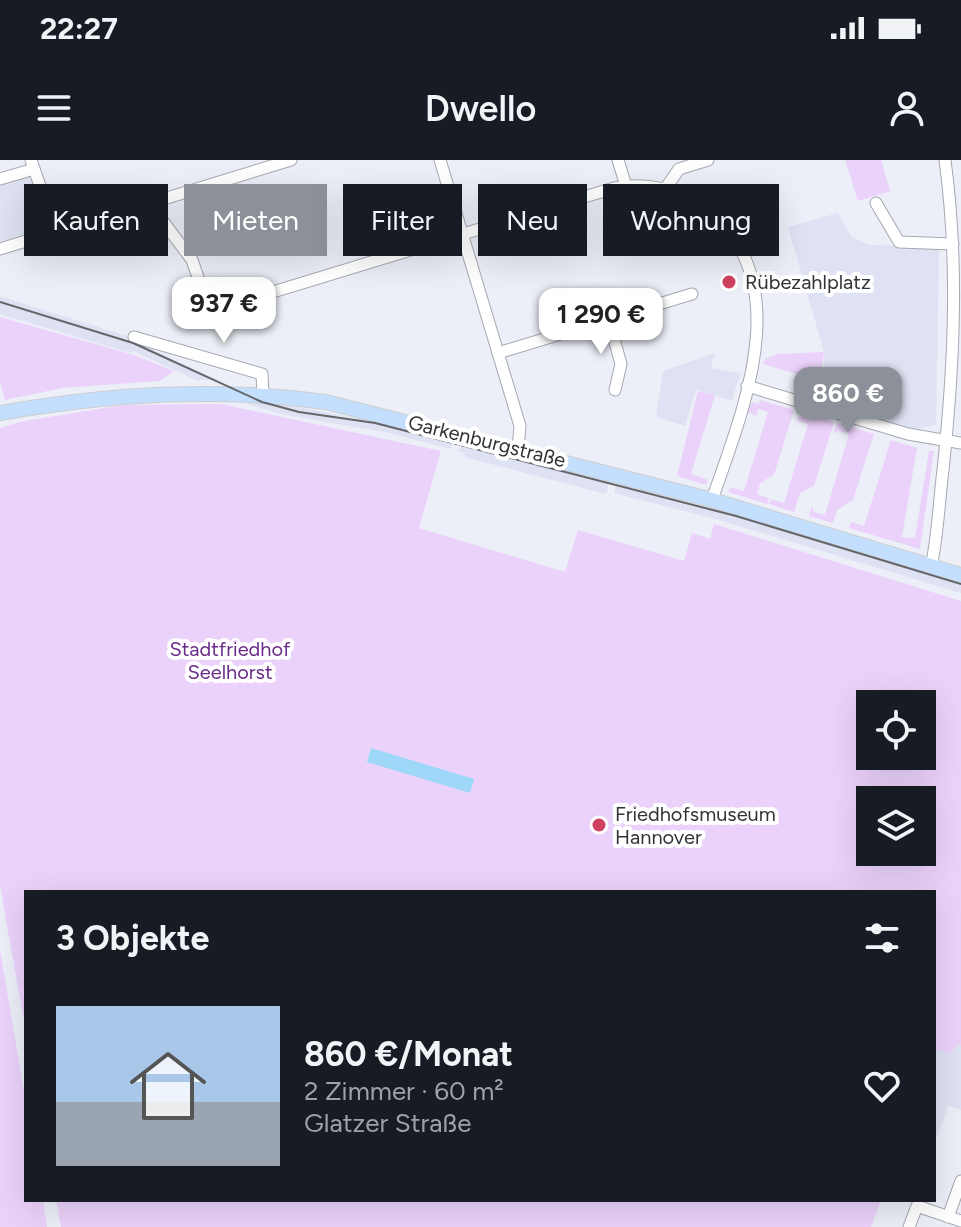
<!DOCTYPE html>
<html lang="de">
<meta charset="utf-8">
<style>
body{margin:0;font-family:Figtree,sans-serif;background:#20242c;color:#f1f3f6;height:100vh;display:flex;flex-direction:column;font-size:30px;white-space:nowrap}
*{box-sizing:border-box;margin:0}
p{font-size:26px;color:#9ea1a6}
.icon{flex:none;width:44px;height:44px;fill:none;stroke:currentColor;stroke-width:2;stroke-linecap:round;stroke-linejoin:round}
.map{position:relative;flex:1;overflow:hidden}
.sheet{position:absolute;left:24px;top:730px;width:912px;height:312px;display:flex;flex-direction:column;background:#171b24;border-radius:0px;box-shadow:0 8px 32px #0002}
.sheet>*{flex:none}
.top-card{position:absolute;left:24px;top:24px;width:914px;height:72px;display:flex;gap:16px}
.tools{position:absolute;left:856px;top:530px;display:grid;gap:16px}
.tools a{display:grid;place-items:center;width:80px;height:80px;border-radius:0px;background:#171b24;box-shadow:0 8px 32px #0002;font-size:40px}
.price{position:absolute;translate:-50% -68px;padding:0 18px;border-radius:16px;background:#fff;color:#222;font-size:26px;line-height:52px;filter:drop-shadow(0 2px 4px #0008)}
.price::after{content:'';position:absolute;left:50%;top:48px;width:24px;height:18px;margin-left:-12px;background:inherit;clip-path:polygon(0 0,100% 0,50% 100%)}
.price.current{background:#8c9099;color:#fff}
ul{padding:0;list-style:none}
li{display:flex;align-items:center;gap:24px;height:200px;padding:0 32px}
li span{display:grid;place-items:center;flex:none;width:224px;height:160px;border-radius:0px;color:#555}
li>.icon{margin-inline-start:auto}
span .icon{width:96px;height:96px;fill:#fffc;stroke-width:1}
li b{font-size:34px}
h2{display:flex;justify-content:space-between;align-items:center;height:96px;padding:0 32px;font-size:34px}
.pill{padding:0 28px;border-radius:0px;background:#171b24;box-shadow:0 8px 32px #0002;font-size:28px;line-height:72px}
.pill.current{background:#8c9099;color:#fff}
.status{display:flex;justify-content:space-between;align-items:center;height:56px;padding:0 40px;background:#171b24;direction:ltr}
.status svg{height:22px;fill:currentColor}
header{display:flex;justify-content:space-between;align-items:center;height:104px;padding:0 32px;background:#171b24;font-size:36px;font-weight:600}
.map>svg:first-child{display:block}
</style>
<div class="status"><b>22:27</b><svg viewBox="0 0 49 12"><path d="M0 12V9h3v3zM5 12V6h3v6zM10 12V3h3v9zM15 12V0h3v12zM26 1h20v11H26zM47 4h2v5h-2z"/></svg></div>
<header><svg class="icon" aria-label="menu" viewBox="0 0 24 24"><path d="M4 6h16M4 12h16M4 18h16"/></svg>Dwello<svg class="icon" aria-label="person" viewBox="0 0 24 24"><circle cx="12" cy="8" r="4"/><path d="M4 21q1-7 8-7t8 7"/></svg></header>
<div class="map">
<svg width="961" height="1067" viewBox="0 0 961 1067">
<rect width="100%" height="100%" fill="#eceff8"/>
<!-- built -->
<g fill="#dee2f2">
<polygon points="34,9 56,72 0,90 0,19"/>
<polygon points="838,53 852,77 869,85 939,87 936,265 914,269 842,247 839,234 824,207 824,192 788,67"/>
<polygon points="0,136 136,179 136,182 218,220 196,220 133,191 131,193 0,154"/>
<polygon points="715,193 711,208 740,213 732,241 696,229 685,266 656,257 663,211"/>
<polygon points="239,241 266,241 372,261 453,282 451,289 389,273 280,254"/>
<polygon points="467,281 610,319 606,334 464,297 465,293 459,292 461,284 466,285"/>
<polygon points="616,324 769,364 961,422 961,433 719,360 614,333"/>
<polygon points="956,883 961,885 961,950 948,946 934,985 934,889 952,894"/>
</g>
<!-- green -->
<g fill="#ebd2fb" fill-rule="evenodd">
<polygon points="845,0 881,0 890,31 858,41"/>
<polygon points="0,157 134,195 174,211 160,221 62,228 5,240 0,222"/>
<polygon points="824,192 820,221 763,204 765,199 778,194"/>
<polygon points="698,231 715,235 691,314 708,320 706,325 677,316"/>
<polygon points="760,240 794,250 774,315 760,323 757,334 769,338 767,344 728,332 730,327 744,331 768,252 758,249 756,256 748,252 752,242 759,244"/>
<path d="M221 244 441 291 419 368 565 412 578 370 684 401 692 373 710 379 714 364 961 441V885L956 884 952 894 934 889V732H26V872L0 726V268L24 261 123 245ZM870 544H922V596H870ZM870 640H922V692H870Z"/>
<polygon points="808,254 834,262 814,326 800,333 794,352 769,344 771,339 784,343 808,264 798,261 799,256 806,258"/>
<polygon points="837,263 874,274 853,340 837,350 833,363 809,356 812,346 814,352 825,355 849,274 838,270 833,275"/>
<polygon points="891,280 917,288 902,377 915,378 929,291 934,291 920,389 849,368 851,362 864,366"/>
<polygon points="0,790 26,943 26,1040 43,1040 47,1067 0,1067"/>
<polygon points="56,1040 881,1040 871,1067 61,1067"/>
</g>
<!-- water -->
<polygon fill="#9dd8f8" points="371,588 474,619 470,633 367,602"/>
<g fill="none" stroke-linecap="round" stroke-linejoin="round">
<defs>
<g id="minor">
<polyline points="31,0 56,72"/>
<polyline points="440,0 520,266 518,289"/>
<polyline points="618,0 626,26"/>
<polyline points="0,19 34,9"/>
<polyline points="665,29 679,9 708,0"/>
<polyline points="876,43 899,82 953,84"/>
<path d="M150 44 192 100 207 143 217 149 614 28C645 22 682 29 707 49 798 123 743 249 712 340"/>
<polyline points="0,89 291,0"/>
<polyline points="609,161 621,204 615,230"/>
<polyline points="134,177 262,214 263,235"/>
<polyline points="498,193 692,134"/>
<polyline points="747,226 908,274 961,283"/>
<path d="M931 407C938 375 939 342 943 310 954 207 959 103 945 0"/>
<polyline points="948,1057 961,1021"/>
<polyline points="909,1067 917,1046 961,1061"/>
</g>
<path id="major" d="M0 253C109 234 216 227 326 242L712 340 961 415"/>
</defs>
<!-- minor casing -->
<use href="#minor" stroke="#a5a8b1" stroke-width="13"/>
<!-- major casing -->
<use href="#major" stroke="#cececf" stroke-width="16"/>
<!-- minor -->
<use href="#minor" stroke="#fff" stroke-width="11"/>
<!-- major -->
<use href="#major" stroke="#c4dffe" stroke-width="14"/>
<!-- tram -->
<polyline stroke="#64666b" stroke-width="2" points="0,142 133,183 262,242 299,252 375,263 736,356 961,424"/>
</g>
<!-- markers -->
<g fill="#d0415f" stroke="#fff" stroke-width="3">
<circle cx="729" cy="122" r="8"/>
<circle cx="599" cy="665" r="8"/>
</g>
<g text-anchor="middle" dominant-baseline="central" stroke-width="8" stroke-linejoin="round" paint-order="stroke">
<!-- poi labels -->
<g font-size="20" fill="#323337" stroke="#fff" text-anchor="start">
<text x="745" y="122">Rübezahlplatz</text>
<text x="615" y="654">Friedhofsmuseum<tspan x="615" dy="23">Hannover</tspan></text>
</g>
<!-- street labels -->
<g font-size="20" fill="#323337" stroke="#fff">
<text transform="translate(487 281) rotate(14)">Garkenburgstraße</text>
</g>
<!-- park labels -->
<g font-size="20" fill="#6a2b89" stroke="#fff">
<text x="230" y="489">Stadtfriedhof<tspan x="230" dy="23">Seelhorst</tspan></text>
</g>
</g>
</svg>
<div class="tools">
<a><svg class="icon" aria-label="locate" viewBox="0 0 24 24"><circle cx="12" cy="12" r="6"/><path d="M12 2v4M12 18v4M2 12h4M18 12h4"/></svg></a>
<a><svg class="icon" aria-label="layers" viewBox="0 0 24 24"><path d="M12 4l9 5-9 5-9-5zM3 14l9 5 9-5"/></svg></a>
</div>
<b class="price" style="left:224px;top:185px">937 €</b>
<b class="price" style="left:601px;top:196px">1 290 €</b>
<b class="price current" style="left:848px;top:275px">860 €</b>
<div class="top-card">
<a class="pill">Kaufen</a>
<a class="pill current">Mieten</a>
<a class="pill">Filter</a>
<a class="pill">Neu</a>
<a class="pill">Wohnung</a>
</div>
<section class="sheet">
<h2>3 Objekte<svg class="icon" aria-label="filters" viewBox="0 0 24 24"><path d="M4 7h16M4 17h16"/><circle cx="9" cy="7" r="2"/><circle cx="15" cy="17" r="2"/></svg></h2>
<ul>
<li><span style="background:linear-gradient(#a9c7e8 60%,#9aa5b1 0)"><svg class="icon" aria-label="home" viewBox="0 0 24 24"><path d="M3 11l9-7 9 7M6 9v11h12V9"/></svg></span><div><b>860 €/Monat</b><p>2 Zimmer · 60 m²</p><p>Glatzer Straße</p></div><svg class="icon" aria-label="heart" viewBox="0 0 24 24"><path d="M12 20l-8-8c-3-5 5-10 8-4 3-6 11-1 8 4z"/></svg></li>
</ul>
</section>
</div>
